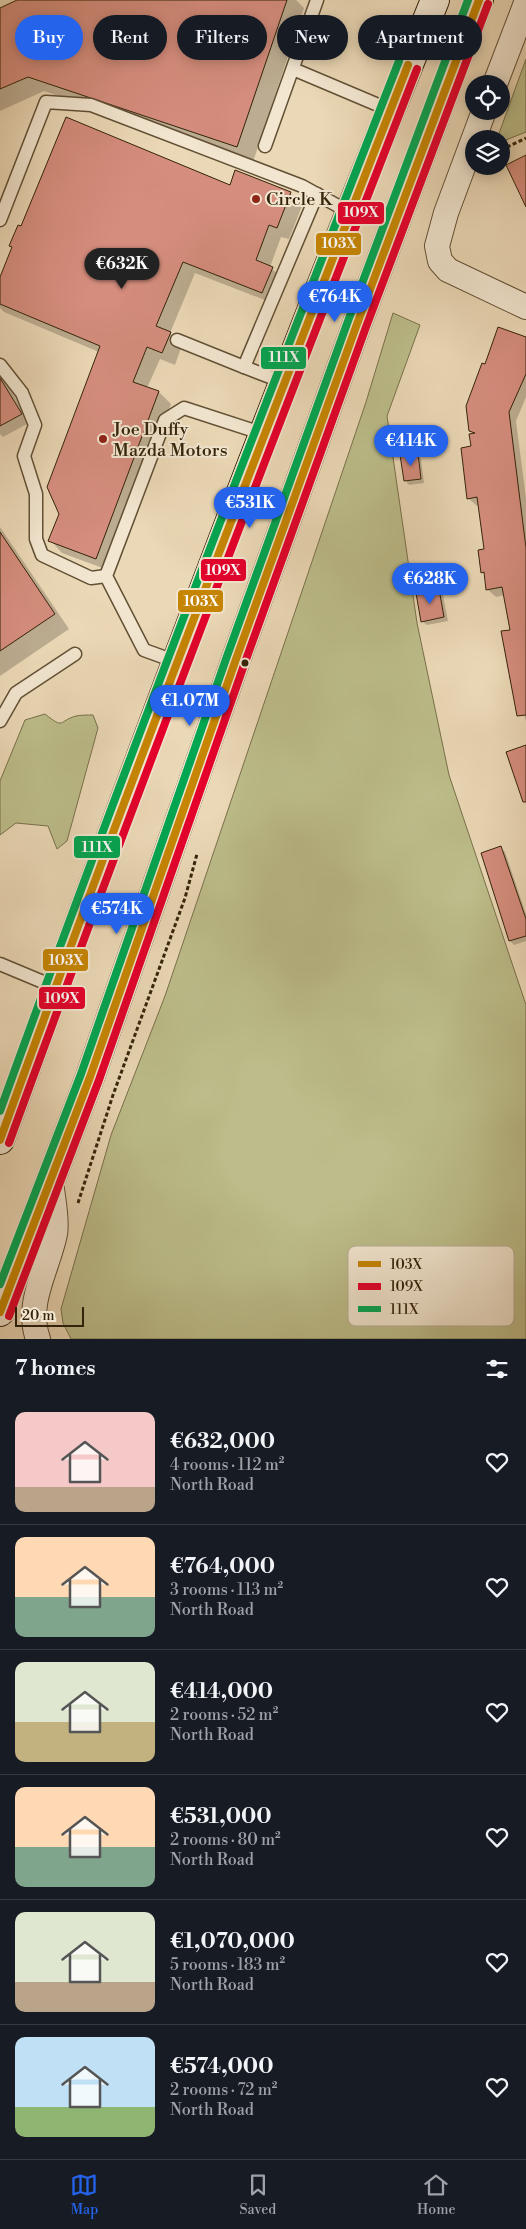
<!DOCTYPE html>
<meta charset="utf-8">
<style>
body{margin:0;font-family:"Libre Bodoni",serif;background:#20242c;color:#f1f3f6;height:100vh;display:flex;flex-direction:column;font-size:19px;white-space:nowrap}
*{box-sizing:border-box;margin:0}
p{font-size:16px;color:#9ea1a6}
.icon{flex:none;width:28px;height:28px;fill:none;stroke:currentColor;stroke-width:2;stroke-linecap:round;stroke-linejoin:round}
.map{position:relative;height:1339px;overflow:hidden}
.details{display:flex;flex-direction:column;background:#171b24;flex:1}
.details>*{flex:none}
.banner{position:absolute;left:15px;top:15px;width:496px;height:45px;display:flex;gap:10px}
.buttons{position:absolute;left:465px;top:75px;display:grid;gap:10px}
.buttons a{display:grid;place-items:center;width:45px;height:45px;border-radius:50%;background:#171b24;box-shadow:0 2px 12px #0003;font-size:25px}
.scale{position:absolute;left:15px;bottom:12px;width:69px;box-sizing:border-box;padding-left:5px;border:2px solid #34230a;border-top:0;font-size:14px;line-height:18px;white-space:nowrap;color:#34230a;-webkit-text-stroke:4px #f2e6d0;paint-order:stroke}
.price{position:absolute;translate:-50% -42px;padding:0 11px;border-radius:18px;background:#2563eb;color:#fff;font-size:16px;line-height:32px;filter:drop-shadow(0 1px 2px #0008)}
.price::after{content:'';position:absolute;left:50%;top:30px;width:15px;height:11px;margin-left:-8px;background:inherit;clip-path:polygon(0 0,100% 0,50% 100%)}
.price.current{background:#222;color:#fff}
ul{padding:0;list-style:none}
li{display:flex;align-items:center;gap:15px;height:125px;padding:0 15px}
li+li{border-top:1px solid #363941}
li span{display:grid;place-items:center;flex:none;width:140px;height:100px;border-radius:10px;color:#555}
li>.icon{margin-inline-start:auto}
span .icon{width:60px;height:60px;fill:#fffc;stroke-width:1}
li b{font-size:21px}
h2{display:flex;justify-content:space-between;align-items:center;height:60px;padding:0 15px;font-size:21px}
.tag{padding:0 18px;border-radius:22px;background:#171b24;box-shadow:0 2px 12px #0003;font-size:18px;line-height:45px}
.tag.current{background:#2563eb;color:#fff}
.dock{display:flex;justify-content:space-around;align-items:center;height:70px;border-top:1px solid #363941;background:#171b24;font-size:14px;color:#9ea1a6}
.dock a{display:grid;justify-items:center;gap:2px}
.dock .current{color:#2563eb}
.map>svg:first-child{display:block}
</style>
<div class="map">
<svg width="526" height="1339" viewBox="0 0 526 1339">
<rect width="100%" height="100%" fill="#ebd8b6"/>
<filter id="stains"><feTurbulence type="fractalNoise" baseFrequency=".004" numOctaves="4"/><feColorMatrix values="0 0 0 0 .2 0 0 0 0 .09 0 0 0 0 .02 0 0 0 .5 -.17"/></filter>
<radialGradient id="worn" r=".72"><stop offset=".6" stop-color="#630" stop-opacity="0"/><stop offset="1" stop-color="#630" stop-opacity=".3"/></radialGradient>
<!-- green -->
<g fill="#bcbd8a" stroke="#78704a">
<polygon points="526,59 526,132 501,142 501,139 497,139"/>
<polygon points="393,313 420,325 387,416 417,623 449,775 526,1005 526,1339 71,1339 63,1323 61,1309 111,1135 165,996 366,402"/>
<path d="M45 714C65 730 58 721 76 716 81 715 87 715 93 715L98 728 67 841 57 849 48 826 16 823 0 835V781L25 720Z"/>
</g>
<!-- shadow -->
<g fill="#0003">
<polygon points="20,0 296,0 304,8 253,162 44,91 0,111 0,10"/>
<polygon points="230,186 290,193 302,206 289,239 281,237 270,267 284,280 275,304 195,273 170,333 182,345 175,365 160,359 147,388 159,392 171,404 108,570 62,553 50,540 60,514 99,352 4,312 0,308 0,280 13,248 11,246"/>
<polygon points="526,338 526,397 516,421 526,498 526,721 515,686 512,631 505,595 496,597 487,589 486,576 482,572 485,550 480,506 477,506 468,498 475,435 470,430 485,366"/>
<polygon points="0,377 14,395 29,423 3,437 0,434"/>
<polygon points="417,455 421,459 424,483 409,485 405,480"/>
<polygon points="0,527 69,629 0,676"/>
<polygon points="438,590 443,595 448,621 427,625 422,621"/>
<polygon points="500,848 505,852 526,914 526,941 514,945 510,941 483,854"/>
</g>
<!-- building -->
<g fill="#d58d7d" stroke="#34230a">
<polygon points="17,0 287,0 237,147 28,77 0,89 0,8"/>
<polygon points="66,117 230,185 235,170 291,192 277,228 269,225 256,260 273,267 262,293 183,262 156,326 171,332 162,353 147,347 133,382 159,391 96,559 48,541 59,514 47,487 100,346 0,304 0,277 12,247 9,246 18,225 21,226"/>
<polygon points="526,155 526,207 506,165"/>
<polygon points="498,327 526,337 526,374 509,412 526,548 526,715 517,716 501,631 510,630 502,587 486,590 484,572 481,573 478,550 484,549 477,497 467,499 461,448 471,446 469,434 475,433 469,431 466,406 482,363 485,364"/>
<polygon points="0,378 22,414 0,426"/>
<polygon points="418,453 421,479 404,481 400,455"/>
<polygon points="0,532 55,614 0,651"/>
<polygon points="439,589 444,617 421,622 416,593"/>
<polygon points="526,745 526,802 523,802 506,752"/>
<polygon points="501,846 526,919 526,936 509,941 481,853"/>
</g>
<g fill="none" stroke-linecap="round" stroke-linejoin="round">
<defs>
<g id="lane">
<polyline points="293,69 390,110"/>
<polyline points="265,146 317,0"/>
<polyline points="0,220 46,102 91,105 302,186 349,212"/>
<polyline points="177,340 244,367"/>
<polyline points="0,365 22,393 35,425 24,456 36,494 36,539 42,555 91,578 106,576"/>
<polyline points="283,382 244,367 317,194"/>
<polyline points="177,662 144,650 106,576 165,420 184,408 264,434"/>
<polyline points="0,721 16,693 75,654"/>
<polyline points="0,964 55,987"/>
</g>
<g id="street">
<polyline points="495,84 526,3"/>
<polyline points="484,111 446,213 437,246 440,261 448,270 526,307"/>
<path d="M38 1339C25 1303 48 1269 55 1234 58 1219 52 1195 51 1180"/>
</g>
<g id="secondary">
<path d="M0 1140C138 758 282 377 435 0"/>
<polyline points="0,1312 90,1077 235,662 357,324 479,0"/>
</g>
</defs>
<!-- lane casing -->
<use href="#lane" stroke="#625035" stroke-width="15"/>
<!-- street casing -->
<use href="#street" stroke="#625035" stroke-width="26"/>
<!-- secondary casing -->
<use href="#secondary" stroke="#34230a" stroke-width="30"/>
<!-- path -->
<g stroke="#34230a" stroke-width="3" stroke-dasharray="4 2.5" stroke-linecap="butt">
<polyline points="501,150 526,138"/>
<polyline points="78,1203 113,1095 185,898 197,854"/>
</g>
<!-- lane -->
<use href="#lane" stroke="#f2e6d0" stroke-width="12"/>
<!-- street -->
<use href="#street" stroke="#f2e6d0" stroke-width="24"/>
<!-- secondary -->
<use href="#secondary" stroke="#f2e6d0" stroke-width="28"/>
<defs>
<g id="bus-1">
<path d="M0 1140C130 779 269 422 408 65"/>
<polyline points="0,1312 90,1077 235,662 357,324 479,0"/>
</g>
<g id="bus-2">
<path d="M9 1143C140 783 278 426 417 69"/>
<polyline points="9,1316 99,1080 244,665 366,327 488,4"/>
</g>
<g id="bus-3">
<path d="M0 1111C127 759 263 410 399 61"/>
<polyline points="0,1284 81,1074 226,659 348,321 468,0"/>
</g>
</defs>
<!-- bus-1 casing -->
<use href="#bus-1" stroke="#f2e6d0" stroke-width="11"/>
<!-- bus-2 casing -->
<use href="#bus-2" stroke="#f2e6d0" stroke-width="11"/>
<!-- bus-3 casing -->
<use href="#bus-3" stroke="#f2e6d0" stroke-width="11"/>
<!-- bus-1 -->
<use href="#bus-1" stroke="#c68502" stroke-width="8"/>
<!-- bus-2 -->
<use href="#bus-2" stroke="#e4002b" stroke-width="8"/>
<!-- bus-3 -->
<use href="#bus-3" stroke="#00a651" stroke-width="8"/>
</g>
<!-- markers -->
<g fill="#8f2418" stroke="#f2e6d0" stroke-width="2">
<circle cx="256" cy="199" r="5"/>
<circle cx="103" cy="439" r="5"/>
</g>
<circle fill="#34230a" stroke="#f2e6d0" stroke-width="2" cx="245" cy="663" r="4.5"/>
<g text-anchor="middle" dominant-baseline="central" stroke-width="4" stroke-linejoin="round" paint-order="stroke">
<!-- poi labels -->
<g font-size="18" fill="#34230a" stroke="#f2e6d0" text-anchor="start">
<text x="266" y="199">Circle K</text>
<text x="113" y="429">Joe Duffy<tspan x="113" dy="21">Mazda Motors</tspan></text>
</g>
</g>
<!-- legend -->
<rect x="348" y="1246" width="166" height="80" rx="8" fill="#f2e6d0" stroke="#b9ac95" stroke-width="1"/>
<rect x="358" y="1261" width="23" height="6" fill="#c68502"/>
<rect x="358" y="1283" width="23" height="7" fill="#e4002b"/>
<rect x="358" y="1306" width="23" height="6" fill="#00a651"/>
<g font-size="14" fill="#34230a">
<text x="390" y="1269">103X</text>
<text x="390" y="1291">109X</text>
<text x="390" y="1314">111X</text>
</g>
<g stroke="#f2e6d0" stroke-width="2">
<rect x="337" y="201" width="48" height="24" rx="5" fill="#e4002b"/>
<rect x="315" y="232" width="47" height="24" rx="5" fill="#c68502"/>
<rect x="260" y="346" width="47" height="24" rx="5" fill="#00a651"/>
<rect x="200" y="558" width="47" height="24" rx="5" fill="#e4002b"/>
<rect x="177" y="589" width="47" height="24" rx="5" fill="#c68502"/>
<rect x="73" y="835" width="48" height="24" rx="5" fill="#00a651"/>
<rect x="42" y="948" width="47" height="24" rx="5" fill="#c68502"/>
<rect x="38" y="986" width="48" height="24" rx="5" fill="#e4002b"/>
</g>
<g font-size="14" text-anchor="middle" font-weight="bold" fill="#fff">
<text x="361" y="217">109X</text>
<text x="339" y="248">103X</text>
<text x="284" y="362">111X</text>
<text x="223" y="575">109X</text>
<text x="201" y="606">103X</text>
<text x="97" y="852">111X</text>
<text x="66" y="965">103X</text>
<text x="62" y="1003">109X</text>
</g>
<rect width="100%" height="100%" filter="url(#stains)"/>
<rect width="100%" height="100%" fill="url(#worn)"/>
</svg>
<div class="buttons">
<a><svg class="icon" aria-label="locate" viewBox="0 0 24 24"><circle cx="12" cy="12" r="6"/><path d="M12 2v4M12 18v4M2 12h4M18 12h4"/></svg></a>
<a><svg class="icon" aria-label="layers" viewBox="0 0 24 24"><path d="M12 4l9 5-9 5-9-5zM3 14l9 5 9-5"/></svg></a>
</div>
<div class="scale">20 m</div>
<b class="price current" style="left:122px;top:290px">€632K</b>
<b class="price" style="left:335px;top:323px">€764K</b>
<b class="price" style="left:411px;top:467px">€414K</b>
<b class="price" style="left:250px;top:529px">€531K</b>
<b class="price" style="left:430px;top:605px">€628K</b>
<b class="price" style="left:190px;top:727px">€1.07M</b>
<b class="price" style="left:117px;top:935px">€574K</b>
<div class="banner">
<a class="tag current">Buy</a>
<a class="tag">Rent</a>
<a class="tag">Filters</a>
<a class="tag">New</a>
<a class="tag">Apartment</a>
</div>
</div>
<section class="details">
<h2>7 homes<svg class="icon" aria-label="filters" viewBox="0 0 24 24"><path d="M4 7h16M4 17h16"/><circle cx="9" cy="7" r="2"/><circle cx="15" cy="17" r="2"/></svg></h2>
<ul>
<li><span style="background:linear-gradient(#f6c9c9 75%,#b9a48a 0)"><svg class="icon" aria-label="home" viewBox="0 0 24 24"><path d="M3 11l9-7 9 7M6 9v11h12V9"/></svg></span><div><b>€632,000</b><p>4 rooms · 112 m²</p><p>North Road</p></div><svg class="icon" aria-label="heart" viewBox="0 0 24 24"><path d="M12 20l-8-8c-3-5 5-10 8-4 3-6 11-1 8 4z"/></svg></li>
<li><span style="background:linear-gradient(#ffd9b3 60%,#7fa58c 0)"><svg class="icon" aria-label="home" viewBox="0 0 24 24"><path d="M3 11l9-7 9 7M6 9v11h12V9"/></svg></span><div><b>€764,000</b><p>3 rooms · 113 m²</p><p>North Road</p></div><svg class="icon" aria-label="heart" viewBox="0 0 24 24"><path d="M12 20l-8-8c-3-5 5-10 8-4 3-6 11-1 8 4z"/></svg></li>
<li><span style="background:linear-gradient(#dfe7d0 60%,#c2b280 0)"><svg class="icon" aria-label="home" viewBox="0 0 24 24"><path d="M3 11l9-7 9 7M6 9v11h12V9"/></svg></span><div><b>€414,000</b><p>2 rooms · 52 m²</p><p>North Road</p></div><svg class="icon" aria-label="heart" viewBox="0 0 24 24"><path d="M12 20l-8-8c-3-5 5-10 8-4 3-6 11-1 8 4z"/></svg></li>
<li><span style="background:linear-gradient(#ffd9b3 60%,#7fa58c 0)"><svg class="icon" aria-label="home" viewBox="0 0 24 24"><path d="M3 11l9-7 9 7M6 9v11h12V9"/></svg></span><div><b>€531,000</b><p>2 rooms · 80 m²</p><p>North Road</p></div><svg class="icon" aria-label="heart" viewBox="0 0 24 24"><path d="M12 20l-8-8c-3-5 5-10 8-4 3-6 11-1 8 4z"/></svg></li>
<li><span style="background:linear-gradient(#dfe7d0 70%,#b9a48a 0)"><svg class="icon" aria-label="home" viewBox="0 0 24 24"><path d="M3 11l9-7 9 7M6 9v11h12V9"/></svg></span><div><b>€1,070,000</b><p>5 rooms · 183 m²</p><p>North Road</p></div><svg class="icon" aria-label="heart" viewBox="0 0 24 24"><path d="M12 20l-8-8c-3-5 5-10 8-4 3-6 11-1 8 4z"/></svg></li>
<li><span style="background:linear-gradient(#bfe0f5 70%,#8fb573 0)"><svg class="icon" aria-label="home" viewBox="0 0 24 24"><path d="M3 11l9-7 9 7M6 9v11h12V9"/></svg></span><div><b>€574,000</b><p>2 rooms · 72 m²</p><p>North Road</p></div><svg class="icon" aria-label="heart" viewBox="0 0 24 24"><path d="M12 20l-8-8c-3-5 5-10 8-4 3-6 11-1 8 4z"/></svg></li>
</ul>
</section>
<nav class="dock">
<a class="current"><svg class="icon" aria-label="map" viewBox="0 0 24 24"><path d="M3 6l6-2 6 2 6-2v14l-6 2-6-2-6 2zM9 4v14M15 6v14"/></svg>Map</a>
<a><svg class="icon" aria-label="saved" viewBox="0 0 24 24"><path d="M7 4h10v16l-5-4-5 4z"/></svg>Saved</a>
<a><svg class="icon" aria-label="home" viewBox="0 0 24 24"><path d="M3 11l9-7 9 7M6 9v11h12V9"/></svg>Home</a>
</nav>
